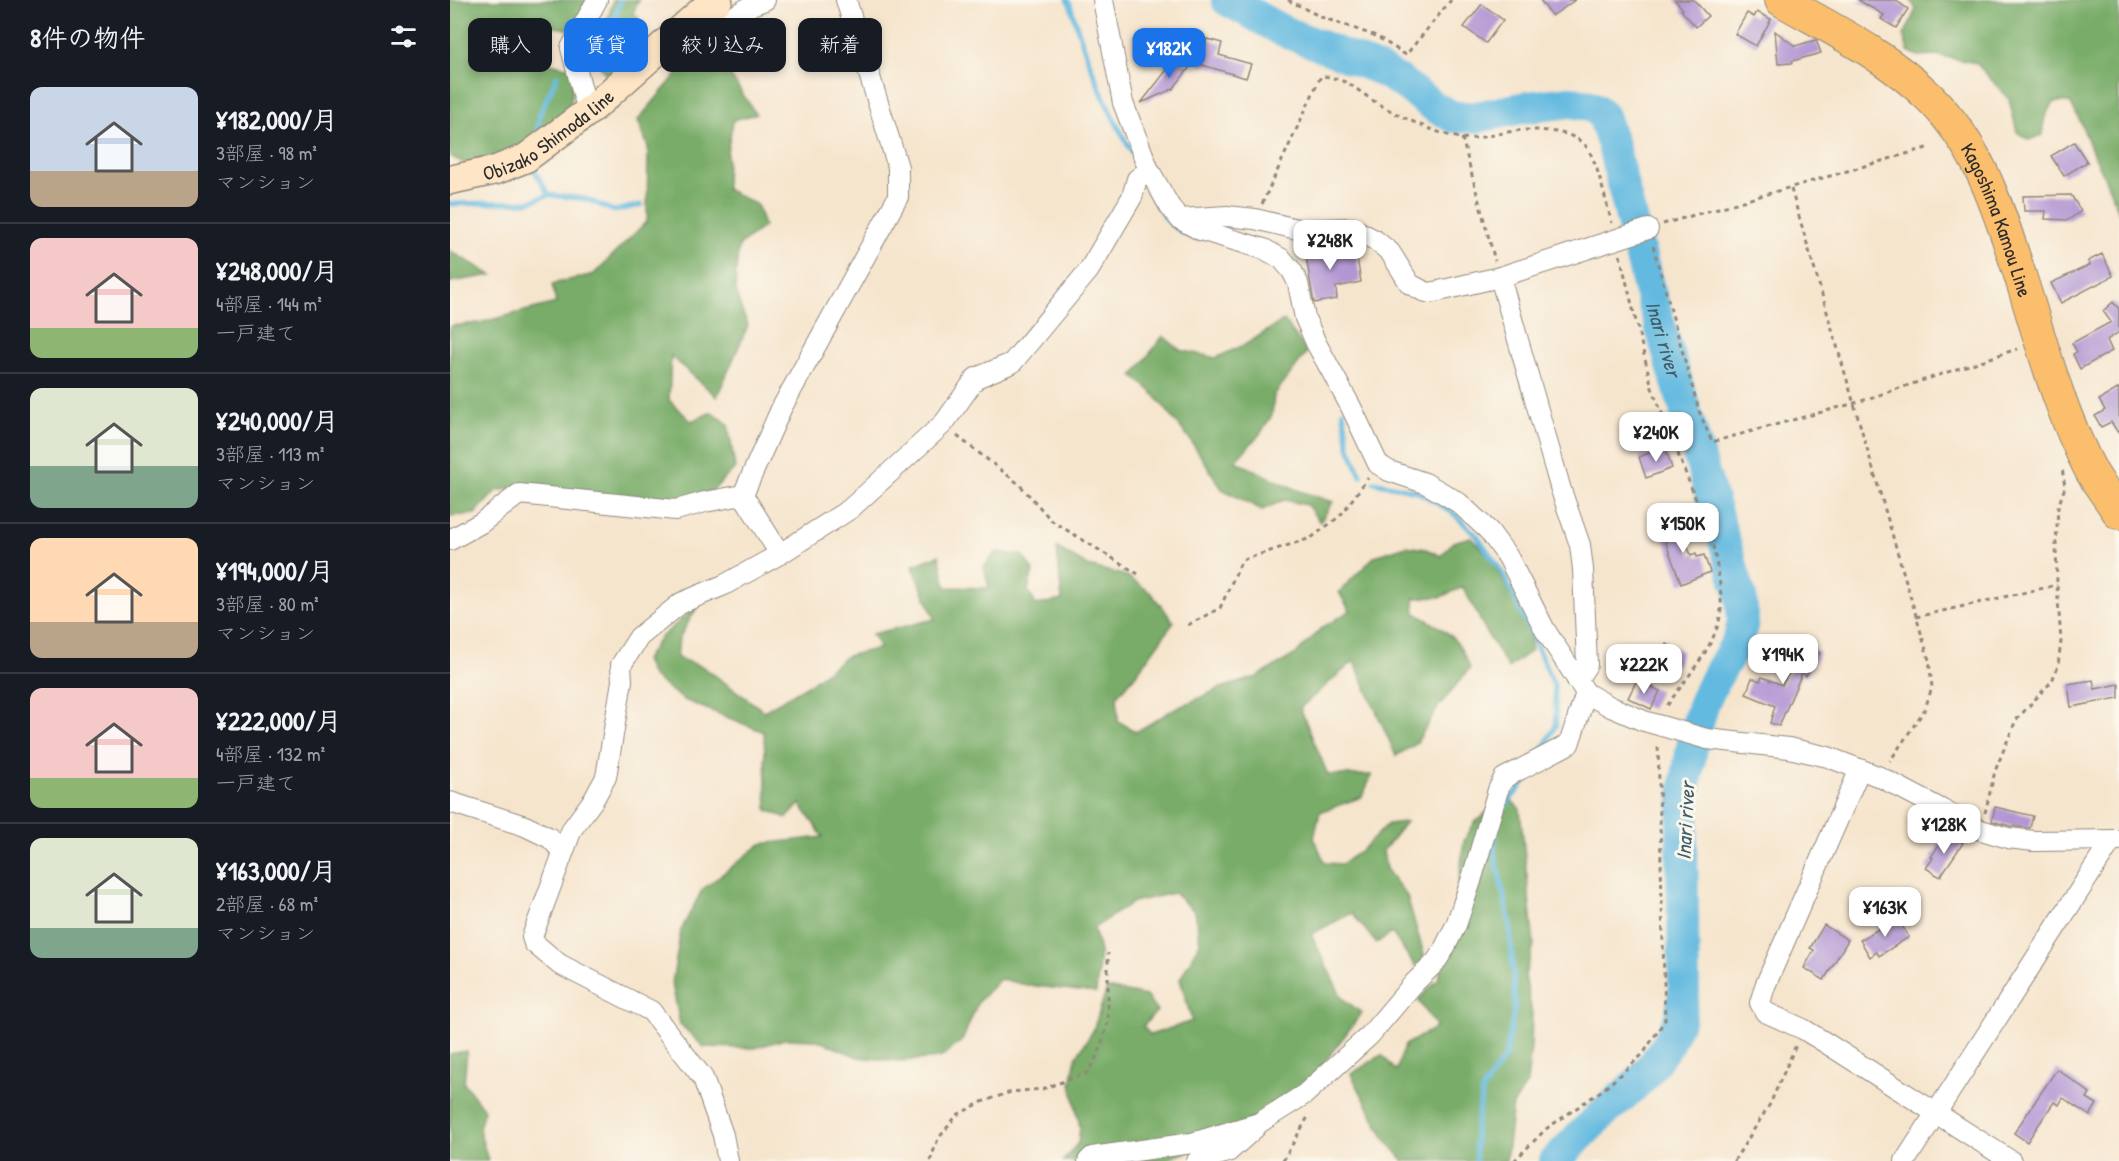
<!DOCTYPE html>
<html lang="ja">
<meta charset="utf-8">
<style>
body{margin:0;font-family:"Patrick Hand","Klee One",sans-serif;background:#242831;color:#f1f3f6;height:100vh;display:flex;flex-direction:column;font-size:22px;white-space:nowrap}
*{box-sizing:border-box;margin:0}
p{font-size:20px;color:#9ea1a6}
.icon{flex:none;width:33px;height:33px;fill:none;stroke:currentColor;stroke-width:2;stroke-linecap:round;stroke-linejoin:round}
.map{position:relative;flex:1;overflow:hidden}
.panel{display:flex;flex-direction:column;background:#171b24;width:450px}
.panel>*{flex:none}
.guide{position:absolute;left:18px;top:18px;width:570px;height:54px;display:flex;gap:12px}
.price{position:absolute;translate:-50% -51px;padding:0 14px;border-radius:12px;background:#fff;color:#222;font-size:20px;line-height:39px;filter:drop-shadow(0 2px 3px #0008)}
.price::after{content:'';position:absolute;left:50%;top:36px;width:18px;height:14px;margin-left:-9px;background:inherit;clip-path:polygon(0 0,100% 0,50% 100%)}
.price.on{background:#1a73e8;color:#fff}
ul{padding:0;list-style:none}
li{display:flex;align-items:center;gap:18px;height:150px;padding:0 30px}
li+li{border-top:2px solid #363941}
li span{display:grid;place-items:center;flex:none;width:168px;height:120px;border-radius:12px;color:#555}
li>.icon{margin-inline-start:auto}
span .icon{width:72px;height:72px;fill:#fffc;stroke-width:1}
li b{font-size:26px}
h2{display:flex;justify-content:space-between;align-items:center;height:72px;padding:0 30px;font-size:26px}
.tag{padding:0 21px;border-radius:12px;background:#171b24;box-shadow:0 3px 9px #0003;font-size:21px;line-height:54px}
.tag.on{background:#1a73e8;color:#fff}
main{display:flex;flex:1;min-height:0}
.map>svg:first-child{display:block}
</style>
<main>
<section class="panel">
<h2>8件の物件<svg class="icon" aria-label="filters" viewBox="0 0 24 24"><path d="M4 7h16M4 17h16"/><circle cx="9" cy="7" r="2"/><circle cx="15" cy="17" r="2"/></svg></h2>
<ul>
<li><span style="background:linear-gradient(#c9d6e8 70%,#b9a48a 0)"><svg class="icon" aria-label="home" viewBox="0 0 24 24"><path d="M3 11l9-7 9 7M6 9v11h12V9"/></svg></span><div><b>¥182,000/月</b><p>3部屋 · 98 m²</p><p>マンション</p></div></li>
<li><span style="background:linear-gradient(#f6c9c9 75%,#8fb573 0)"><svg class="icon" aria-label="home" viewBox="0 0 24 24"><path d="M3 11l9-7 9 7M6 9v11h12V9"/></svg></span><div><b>¥248,000/月</b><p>4部屋 · 144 m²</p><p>一戸建て</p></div></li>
<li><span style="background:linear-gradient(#dfe7d0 65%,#7fa58c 0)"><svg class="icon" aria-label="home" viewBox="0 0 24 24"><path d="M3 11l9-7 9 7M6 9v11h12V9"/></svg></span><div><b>¥240,000/月</b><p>3部屋 · 113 m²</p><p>マンション</p></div></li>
<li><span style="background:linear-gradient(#ffd9b3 70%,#b9a48a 0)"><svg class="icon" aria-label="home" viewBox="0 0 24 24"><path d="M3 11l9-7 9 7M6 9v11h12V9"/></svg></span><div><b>¥194,000/月</b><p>3部屋 · 80 m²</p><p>マンション</p></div></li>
<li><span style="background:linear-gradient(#f6c9c9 75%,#8fb573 0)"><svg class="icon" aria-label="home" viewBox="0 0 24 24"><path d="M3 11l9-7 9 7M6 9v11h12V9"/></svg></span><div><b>¥222,000/月</b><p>4部屋 · 132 m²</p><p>一戸建て</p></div></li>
<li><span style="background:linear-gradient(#dfe7d0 75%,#7fa58c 0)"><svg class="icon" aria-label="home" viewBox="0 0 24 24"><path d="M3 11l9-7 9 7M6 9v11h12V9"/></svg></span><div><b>¥163,000/月</b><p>2部屋 · 68 m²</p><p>マンション</p></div></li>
</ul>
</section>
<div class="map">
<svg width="1669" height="1161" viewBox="0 0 1669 1161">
<rect width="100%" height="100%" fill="#fbf7ec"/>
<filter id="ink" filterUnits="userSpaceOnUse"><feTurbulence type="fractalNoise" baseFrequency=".0167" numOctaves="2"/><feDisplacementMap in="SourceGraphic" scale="12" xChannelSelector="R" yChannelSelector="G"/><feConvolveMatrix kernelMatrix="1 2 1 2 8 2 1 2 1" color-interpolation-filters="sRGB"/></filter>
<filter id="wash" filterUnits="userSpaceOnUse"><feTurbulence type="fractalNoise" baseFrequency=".008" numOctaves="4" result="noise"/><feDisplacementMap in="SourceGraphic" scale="24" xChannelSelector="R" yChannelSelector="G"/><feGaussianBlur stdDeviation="1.35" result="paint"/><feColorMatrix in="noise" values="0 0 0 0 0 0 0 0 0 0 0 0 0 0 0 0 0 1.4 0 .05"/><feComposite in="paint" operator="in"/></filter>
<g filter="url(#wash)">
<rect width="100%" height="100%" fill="#f6e5cd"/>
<!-- forest -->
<g fill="#78ac68" stroke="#526c4a" stroke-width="1.5">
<polygon points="0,0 139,0 134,35 117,29 87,24 82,47 91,61 125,69 119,116 77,150 20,166 0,156"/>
<polygon points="163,0 189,0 183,13 195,25 183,58 158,78 150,66 154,34"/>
<path d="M1460 0H1669V213C1662 192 1652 173 1643 153 1635 136 1631 117 1619 102H1605C1595 112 1593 120 1593 135L1579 140 1567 132 1559 99 1526 63 1486 55 1468 56 1458 51 1454 36 1466 9Z"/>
<path d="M243 55 270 60 306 114 283 120 277 152 276 189 307 205 314 226 289 246C284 283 282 291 298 325L267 397 221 356 219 400 241 421 262 412 278 424 285 468 263 490 232 503 75 486 46 491 25 514 0 516V326L29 323 106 303 102 284 144 274 197 221 198 147 188 120Z"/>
<polygon points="0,251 42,275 0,282"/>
<polygon points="834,320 857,352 824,395 822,415 810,434 785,461 847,490 883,502 870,522 857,505 834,500 812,510 772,489 739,438 702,392 683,376 713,336 730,350 766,358 798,343"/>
<path d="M1021 537 1040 557 1077 623 1082 650 1058 668 1039 637 1013 587 991 597 964 598 965 613C995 630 1007 634 1020 668L988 707 966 744 946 756 904 661 850 708 878 775H922L912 797 870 812 864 838 875 863 892 864 913 849 938 824 956 822 933 851 936 869 957 896 975 958 965 966 942 933 926 943 902 913 861 934 892 998 912 1013 854 1089 759 1144 713 1161H613L628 1143 630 1127 621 1084 626 1057 643 1031 657 988 696 996 707 1011 693 1026 700 1035 742 1021 730 979 750 943 745 912 724 893 683 902 644 928 650 952 646 993 577 985 550 979 528 1002 512 1041 490 1058 450 1061 408 1057 367 1040 335 1039 305 1048 254 1047 230 1024 222 983 231 930 252 890 311 844 373 837 350 804 337 818 317 810 314 732 234 700 202 676 195 660 209 639 249 604 229 638 227 658 253 667 314 711 360 684 397 656 430 648 422 634 485 619 462 566 489 555 496 587 539 588 534 567 546 552 573 555 583 571 578 590 586 605 612 600 607 548 638 566 677 576 701 593 724 622 684 677 667 696 668 721 686 732 721 711 771 688 807 677 846 654 873 627 900 611 889 592 925 556 956 546 976 549 991 556 1003 542Z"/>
<polygon points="1057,796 1070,809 1084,945 1075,975 1082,1014 1081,1047 1077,1083 1063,1105 1056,1161 954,1161 935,1139 901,1074 932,1055 946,1071 955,1045 987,1027 968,1000 989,978 1008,889 1014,841 1025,822"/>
<polygon points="17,1051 14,1083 34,1110 29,1129 38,1161 0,1161 0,1054"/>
</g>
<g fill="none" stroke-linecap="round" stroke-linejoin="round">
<!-- stream -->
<g stroke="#63bae0" stroke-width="5">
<path d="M617 0 620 4C635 56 656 110 685 157"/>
<polyline points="157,36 171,0"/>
<polyline points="87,133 90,114 107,76"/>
<polyline points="83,168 99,195 136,199 164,211 191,205"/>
<path d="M697 187C711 212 718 230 748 239"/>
<polyline points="0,204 78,202 99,195"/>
<polyline points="797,254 816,261"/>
<polyline points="893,411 899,447 911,476"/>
<polyline points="924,482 966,491 1001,511 1027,536 1055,577 1104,685 1106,725 1093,749"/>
<polyline points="1049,814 1076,780"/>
<polyline points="1026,1161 1025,1132 1033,1089 1056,1055 1065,1005 1060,924 1044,851 1046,828"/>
</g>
<!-- river -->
<path stroke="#63bae0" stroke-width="32" id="s1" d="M777 0 831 30 928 69 951 82 986 108 1004 117H1027L1077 107 1121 102 1137 105 1146 109 1153 116 1162 142 1198 285 1291 597 1293 621 1289 639 1264 681 1254 703 1244 735 1236 783 1232 839 1234 992 1230 1018 1217 1045 1193 1078 1150 1116 1105 1161"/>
</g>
<g id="blocks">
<!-- building -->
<g fill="#b296d4">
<polygon points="1090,0 1125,0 1102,16"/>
<polygon points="1225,0 1244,0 1258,16 1246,27 1231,10 1233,9"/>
<polygon points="1408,0 1445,0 1458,9 1446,28 1431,19 1434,15"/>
<polygon points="1032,4 1053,20 1036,43 1014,27"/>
<polygon points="1307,12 1321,19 1306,46 1285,34 1297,13 1304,17"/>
<polygon points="1325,31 1345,46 1366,40 1371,53 1342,61 1342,63 1328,64"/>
<polygon points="757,39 772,43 769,55 801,64 796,78 749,64"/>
<polygon points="727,57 740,67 723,89 691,103"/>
<polygon points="1624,142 1637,162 1614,176 1601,156"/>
<polygon points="1621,195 1631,211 1618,220 1595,219 1596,211 1574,211 1573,196"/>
<polygon points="884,242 885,256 906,252 911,282 886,287 887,299 864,303 854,245"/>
<polygon points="1652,254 1663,276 1611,303 1601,283 1640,265 1638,261"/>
<polygon points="1663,302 1669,309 1669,332 1657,340 1662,351 1630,369 1623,354 1627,352 1622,343 1661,322 1653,311"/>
<polygon points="1669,388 1669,434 1661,422 1651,427 1645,416 1655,410 1649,400"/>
<polygon points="1215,447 1222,468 1196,478 1189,457"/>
<polygon points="1227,520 1241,555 1246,553 1247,557 1254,555 1260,572 1231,584 1210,527"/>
<polygon points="1216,644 1232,651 1226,666 1210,659"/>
<polygon points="1356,644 1370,653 1356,676 1352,673 1329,726 1320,723 1325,706 1296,694 1302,678 1310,681 1312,677 1332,685"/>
<polygon points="1187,680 1210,691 1201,709 1178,698"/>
<polygon points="1643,680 1645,689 1669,684 1669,698 1621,707 1618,684"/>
<polygon points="1545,807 1583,816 1580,828 1560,826 1542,821"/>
<polygon points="1497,833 1513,843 1490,877 1476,868 1483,858 1481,857"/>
<polygon points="1447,918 1459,937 1429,956 1427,952 1420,957 1410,940"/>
<polygon points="1374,925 1398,940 1374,980 1354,968 1364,950 1360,948"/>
<polygon points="1607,1069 1640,1093 1637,1098 1647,1104 1640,1116 1613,1098 1609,1105 1604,1102 1577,1142 1564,1133"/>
</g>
</g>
</g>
<g filter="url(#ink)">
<use href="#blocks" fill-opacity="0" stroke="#90887c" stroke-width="1.5"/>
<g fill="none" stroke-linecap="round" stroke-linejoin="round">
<defs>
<g id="minor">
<polyline points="653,0 673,103 699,170 720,207 730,219 750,230 814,249 832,259 842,271 848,283 855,318 866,343 901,407 928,464 939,471 975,483 996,495 1009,503 1039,531 1058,557 1095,630 1136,693 1161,707 1194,721 1257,739 1339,748 1378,757 1430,777 1531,830 1558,838 1584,841 1669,840"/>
<polyline points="208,55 239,45 302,5 315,0"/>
<polyline points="144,107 134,98 121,48 147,0"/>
<polyline points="730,219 777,216 805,219 851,230 902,228 925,240 940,252 960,284 973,291 980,293 1050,277 1198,229"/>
<polyline points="1050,277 1111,490 1130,545 1133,569 1137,665 1127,680"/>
<polyline points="0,540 31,523 69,494 226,510 255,502 293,495"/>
<polyline points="330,554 293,495 331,409 448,197 448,167 396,0"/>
<polyline points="1410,769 1315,986 1310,1003 1315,1012 1353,1029 1376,1043 1561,1161"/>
<polyline points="0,802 75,826 100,838 113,852"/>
<polyline points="278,1161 273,1135 253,1078 201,1011 109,964 84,943 82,937 122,829 144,799 156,777 172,681 171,665 189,637 231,603 274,585 330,554 400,509 494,423 526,378 562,363 639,270 682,197 687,179 699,170"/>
<polyline points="638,1161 642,1157 742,1143 809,1123 855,1094 920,1035 964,983 985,963 993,951 1006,925 1021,881 1048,790 1054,778 1119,744 1136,693"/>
<polyline points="747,1161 778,1152 806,1127"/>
<polyline points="1455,1161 1662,840"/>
</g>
<g id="secondary">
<path id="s2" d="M0 180 46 170 76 158 144 107 253 10 268 0"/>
</g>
<g id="primary">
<path id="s3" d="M1331 0C1382 29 1437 56 1479 97 1529 146 1547 205 1568 269 1590 337 1608 408 1641 471 1649 485 1660 499 1669 513"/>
</g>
</defs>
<!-- minor casing -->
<use href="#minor" stroke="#90887c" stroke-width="22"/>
<!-- secondary casing -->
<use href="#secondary" stroke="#90887c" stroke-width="31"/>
<!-- primary casing -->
<use href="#primary" stroke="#90887c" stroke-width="34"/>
<!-- path -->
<g stroke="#90887c" stroke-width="3" stroke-dasharray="4.5 4.5" stroke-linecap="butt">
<polyline points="838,0 871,17 926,36 956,55 1001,0"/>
<polyline points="1012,138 1045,261"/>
<polyline points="1341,189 1479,660 1482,687 1475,709 1440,761"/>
<path d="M812 204 871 76C900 79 904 89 927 103 949 116 986 134 1011 138 1029 140 1048 133 1065 131 1079 129 1093 130 1106 132 1117 134 1127 137 1135 145 1147 158 1156 204 1162 223"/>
<polyline points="1213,224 1477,148"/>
<polyline points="1203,246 1249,411 1262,442 1405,403 1567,349"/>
<path d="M1170 255 1202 388 1262 540C1266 562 1272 586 1271 609 1269 644 1233 681 1215 709"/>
<polyline points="507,436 569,484 602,521 688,574"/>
<polyline points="1466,617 1607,585"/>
<polyline points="738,625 770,608 792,560 861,538 890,516 918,478"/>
<polyline points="1535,813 1545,771 1566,720 1602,681 1608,666 1611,641 1607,585 1606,545 1608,507 1615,487 1612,468"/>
<polyline points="480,1161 488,1139 507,1115 532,1102 561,1092 592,1089 637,1073 649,1053 658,1022 658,953"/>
<polyline points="833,1161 859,1115"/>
<polyline points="1064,1161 1096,1129 1154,1089 1193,1054 1215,1020 1208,744"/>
<polyline points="1284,1161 1320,1104 1346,1045"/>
</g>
<!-- minor -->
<use href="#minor" stroke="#fff" stroke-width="20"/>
<!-- secondary -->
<use href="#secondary" stroke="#fde5c5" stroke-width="28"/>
<!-- primary -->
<use href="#primary" stroke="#fabe6d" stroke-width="32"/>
</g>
</g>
<g text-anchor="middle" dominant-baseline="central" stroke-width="6" stroke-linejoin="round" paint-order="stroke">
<!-- street labels -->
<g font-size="20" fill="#2b2b2b" stroke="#fbf7ec">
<text stroke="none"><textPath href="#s2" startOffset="110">Obizako Shimoda line</textPath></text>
<text stroke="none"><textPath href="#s3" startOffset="320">Kagoshima Kamou Line</textPath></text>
</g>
<!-- water labels -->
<g font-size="21" font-style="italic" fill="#3f5d6a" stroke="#fbf7ec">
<text stroke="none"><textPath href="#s1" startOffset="642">Inari river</textPath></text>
<text transform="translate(1235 821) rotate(-87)">Inari river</text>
</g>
</g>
</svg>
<b class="price on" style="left:719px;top:79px">¥182K</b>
<b class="price" style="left:880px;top:271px">¥248K</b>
<b class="price" style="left:1206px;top:463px">¥240K</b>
<b class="price" style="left:1233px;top:554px">¥150K</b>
<b class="price" style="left:1333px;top:685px">¥194K</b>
<b class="price" style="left:1194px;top:695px">¥222K</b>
<b class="price" style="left:1494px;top:855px">¥128K</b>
<b class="price" style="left:1435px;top:938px">¥163K</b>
<div class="guide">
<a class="tag">購入</a>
<a class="tag on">賃貸</a>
<a class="tag">絞り込み</a>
<a class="tag">新着</a>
</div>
</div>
</main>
